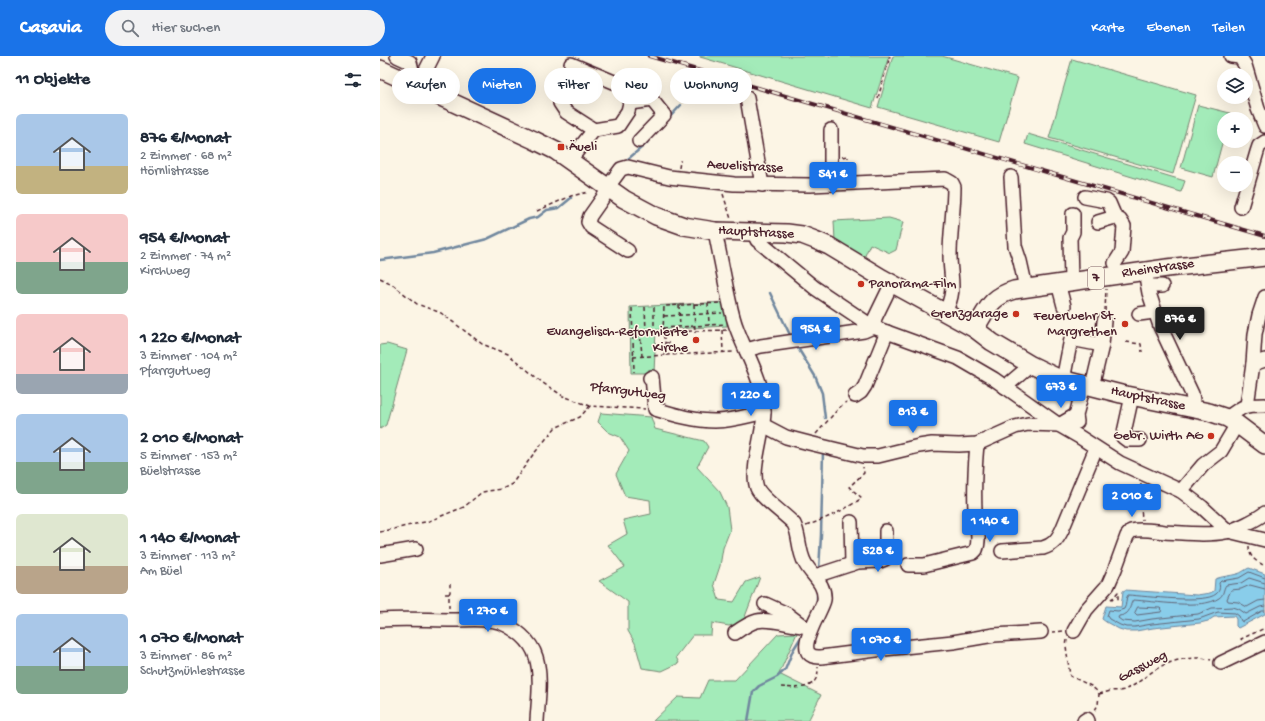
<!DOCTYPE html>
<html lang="de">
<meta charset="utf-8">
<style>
body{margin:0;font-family:"Gochi Hand",sans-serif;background:#f2f2f3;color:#1f2937;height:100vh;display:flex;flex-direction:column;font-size:15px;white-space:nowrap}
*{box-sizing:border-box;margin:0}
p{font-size:13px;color:#747a83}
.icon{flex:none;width:22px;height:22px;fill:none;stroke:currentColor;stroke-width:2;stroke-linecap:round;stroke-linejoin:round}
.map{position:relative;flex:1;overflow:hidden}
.drawer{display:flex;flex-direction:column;background:#fff;width:380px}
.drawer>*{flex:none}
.top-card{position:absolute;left:12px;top:12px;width:380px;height:36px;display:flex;gap:8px}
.controls{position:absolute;left:837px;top:12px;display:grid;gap:8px}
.controls a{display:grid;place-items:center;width:36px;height:36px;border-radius:50%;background:#fff;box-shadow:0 4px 16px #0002;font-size:20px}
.price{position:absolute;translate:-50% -34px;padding:0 9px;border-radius:4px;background:#1a73e8;color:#fff;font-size:13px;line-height:26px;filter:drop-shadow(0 1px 2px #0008)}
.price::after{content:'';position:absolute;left:50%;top:24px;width:12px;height:9px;margin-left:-6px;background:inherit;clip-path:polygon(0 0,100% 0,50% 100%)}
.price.active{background:#222;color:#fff}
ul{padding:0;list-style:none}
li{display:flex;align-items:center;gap:12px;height:100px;padding:0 16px}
li span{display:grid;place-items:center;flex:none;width:112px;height:80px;border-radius:6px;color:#555}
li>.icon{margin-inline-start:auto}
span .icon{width:48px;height:48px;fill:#fffc;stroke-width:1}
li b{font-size:17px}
h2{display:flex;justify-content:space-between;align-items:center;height:48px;padding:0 16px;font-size:17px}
.chip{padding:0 14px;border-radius:18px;background:#fff;box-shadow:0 4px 16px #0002;font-size:14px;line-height:36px}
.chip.active{background:#1a73e8;color:#fff}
header{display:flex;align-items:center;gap:24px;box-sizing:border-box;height:56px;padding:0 20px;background:#1a73e8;color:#fff}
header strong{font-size:19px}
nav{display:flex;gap:22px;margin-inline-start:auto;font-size:14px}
.search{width:280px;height:36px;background:#f2f2f3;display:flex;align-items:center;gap:10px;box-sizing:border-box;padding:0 14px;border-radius:22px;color:#747a83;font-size:15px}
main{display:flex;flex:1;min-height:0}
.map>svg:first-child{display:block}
</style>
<header>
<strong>Casavia</strong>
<div class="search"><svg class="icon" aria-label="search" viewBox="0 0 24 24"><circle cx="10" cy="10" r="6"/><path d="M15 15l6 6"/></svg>Hier suchen</div>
<nav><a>Karte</a><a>Ebenen</a><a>Teilen</a></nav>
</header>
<main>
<section class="drawer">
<h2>11 Objekte<svg class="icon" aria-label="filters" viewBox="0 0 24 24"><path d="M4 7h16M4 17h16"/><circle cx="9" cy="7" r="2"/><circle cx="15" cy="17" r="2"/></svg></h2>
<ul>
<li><span style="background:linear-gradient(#a9c7e8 65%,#c2b280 0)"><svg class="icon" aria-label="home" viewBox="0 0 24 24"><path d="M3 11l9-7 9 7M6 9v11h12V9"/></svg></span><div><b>876 €/Monat</b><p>2 Zimmer · 68 m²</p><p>Hörnlistrasse</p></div></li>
<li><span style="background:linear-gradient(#f6c9c9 60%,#7fa58c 0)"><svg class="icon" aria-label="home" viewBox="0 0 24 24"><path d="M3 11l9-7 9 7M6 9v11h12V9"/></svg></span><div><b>954 €/Monat</b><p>2 Zimmer · 74 m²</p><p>Kirchweg</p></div></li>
<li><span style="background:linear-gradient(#f6c9c9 75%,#9aa5b1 0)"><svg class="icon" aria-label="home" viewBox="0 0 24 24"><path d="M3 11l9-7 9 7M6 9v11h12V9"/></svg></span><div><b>1 220 €/Monat</b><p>3 Zimmer · 104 m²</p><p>Pfarrgutweg</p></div></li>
<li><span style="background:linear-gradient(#a9c7e8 60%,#7fa58c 0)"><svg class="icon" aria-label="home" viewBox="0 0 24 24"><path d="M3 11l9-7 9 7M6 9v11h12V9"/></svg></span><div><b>2 010 €/Monat</b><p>5 Zimmer · 153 m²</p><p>Büelstrasse</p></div></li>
<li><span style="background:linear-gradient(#dfe7d0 65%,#b9a48a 0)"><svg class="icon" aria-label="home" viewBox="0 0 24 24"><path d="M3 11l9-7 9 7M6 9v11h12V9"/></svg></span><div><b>1 140 €/Monat</b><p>3 Zimmer · 113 m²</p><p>Am Büel</p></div></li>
<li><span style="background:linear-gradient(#a9c7e8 65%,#7fa58c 0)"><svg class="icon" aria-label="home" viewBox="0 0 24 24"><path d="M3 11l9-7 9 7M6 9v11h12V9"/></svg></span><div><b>1 070 €/Monat</b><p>3 Zimmer · 86 m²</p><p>Schutzmühlestrasse</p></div></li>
</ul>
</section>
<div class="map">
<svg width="885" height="665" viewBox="0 0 885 665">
<rect width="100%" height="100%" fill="#fcf5e5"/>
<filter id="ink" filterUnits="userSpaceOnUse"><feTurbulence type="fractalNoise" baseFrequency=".025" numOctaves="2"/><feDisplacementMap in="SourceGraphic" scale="8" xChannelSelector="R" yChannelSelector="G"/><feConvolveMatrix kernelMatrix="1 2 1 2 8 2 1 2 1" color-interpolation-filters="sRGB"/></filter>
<g filter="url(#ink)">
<!-- green -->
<g fill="#a3ebb9" stroke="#768572">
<polygon points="320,0 509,0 492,52 320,1"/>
<polygon points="513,0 562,0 638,22 619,86 498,51"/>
<polygon points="692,3 816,39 793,118 669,82"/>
<polygon points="818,49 850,57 848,63 844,63 844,80 833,121 801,112"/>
<polygon points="648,78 805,125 801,136 645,88"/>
<polygon points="509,162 523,166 516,194 510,197 490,188 484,202 455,185 454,165"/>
<polygon points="346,246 347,270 276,274 274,317 251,317 250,251"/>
<polygon points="7,288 27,294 6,369 0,373 0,289"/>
<polygon points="221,357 271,361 275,373 324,385 328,391 317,411 340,436 347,451 350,474 343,492 340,510 334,528 339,544 354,546 366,526 380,521 363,566 349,570 332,567 331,579 313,579 296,601 299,607 282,615 262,612 255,587 248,575 248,546 219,525 245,511 228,489 247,478 243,464 271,458 270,444 245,440 236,418 249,395 240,381 228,376 218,366"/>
<polygon points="417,577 399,618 441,639 428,665 273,665 298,641 320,642 328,624 355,624 398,578"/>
</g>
<!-- water -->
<path fill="#89cdea" stroke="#70879e" d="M869 512 885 518V558L858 572 856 570V563L854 560 834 561 828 565 820 567 773 572 756 575H746L739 573 726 566 722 563 726 550 741 551 743 535 745 534 817 539 830 537 834 535 835 523C843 520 850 520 857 518 862 517 864 514 869 512Z"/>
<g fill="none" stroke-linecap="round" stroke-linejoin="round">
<!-- shore -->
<g stroke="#636577" stroke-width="1">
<path d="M885 522 869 516 859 522 841 525 839 527C840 531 840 535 836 538 825 548 765 540 748 539 745 542 747 549 744 553L738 555 729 554 727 560 729 563 740 569 746 571H755L772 568 819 563 838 556 855 557 859 560 861 565 863 566 882 555H885"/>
<path d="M885 527 869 522 861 527 846 529C843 533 844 539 839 542 823 554 773 545 753 544 748 552 752 558 739 560L738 562 742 565 755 566 772 563 818 558 832 552 853 551 859 553 866 558 880 551 885 550"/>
<polyline points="885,533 870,529 861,533 851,534 847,543 848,545 858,546 867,551 878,545 885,544"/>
<polygon points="758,551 780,552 782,554 781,556 757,559 755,557"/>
</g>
<!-- stream -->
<g stroke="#70879e" stroke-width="2.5">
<polyline points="289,62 301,49"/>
<polyline points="248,103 267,87 268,84"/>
<polyline points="0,204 53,197 107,183 149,163 158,161 167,154 179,152 191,142"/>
<polyline points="390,237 411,281"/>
<polyline points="416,289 435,320 442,337 445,362"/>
<polyline points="439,514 441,479 443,395"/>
<polyline points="437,548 437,535"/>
<polyline points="368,665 373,636 379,630 397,621 405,614 413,594 423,578"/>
</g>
<defs>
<g id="minor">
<polyline points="17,0 30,6 34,22 32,28"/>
<polyline points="851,0 860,1 865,9 878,53 885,70"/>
<polyline points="191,8 241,29 248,40 250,47 248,55 238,70 214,74"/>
<polyline points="34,22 43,20 53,0"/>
<polyline points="367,42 382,129"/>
<polyline points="180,47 186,56 214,74 189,105"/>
<polyline points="250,47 272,44 284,59 259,85"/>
<polyline points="451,74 451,128"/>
<polyline points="631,121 635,190 640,205 646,232"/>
<path d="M227 132 241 113 248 111 289 121 354 128 430 129 565 123 572 127 574 131C574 154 570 177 570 199 570 222 577 234 565 256"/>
<polyline points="229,133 210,160 208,166 211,171 248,195"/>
<polyline points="705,141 726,145 729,147 735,161 740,164 744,170 742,196 735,207"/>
<polyline points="861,151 877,96 879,90 885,86"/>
<polyline points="718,166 735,161"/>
<path d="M335 175C339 195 343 215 347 235 350 248 352 261 357 273 367 300 384 326 384 356 384 377 370 413 377 432 382 443 405 458 414 468 420 480 418 495 425 507 431 519 446 528 444 544 442 556 408 603 441 601L504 593 573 586 614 579 661 576"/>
<polyline points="374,177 377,184 435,232 493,271 578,302 614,323 679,369 698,380 740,407 801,435 822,451 848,475 885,484"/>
<polyline points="765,215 769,237 780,270 812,338 813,344 811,352"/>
<polyline points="691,225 690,182 693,176 693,158"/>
<polyline points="678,227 684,250"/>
<polyline points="768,230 782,230"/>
<polyline points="759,258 774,256"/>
<polyline points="366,294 381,290 484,275 493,271 495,262 512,227"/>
<polyline points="873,308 885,304"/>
<path d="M270 322 272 321 275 353C295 359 315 365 335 365 351 365 369 360 384 356"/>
<polyline points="683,324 691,283 722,289"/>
<polyline points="625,331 651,309"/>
<polyline points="712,331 722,289 724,265"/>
<polyline points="475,340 481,336 485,330 507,276"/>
<polyline points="752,340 743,381 747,384 760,384"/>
<polyline points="867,349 873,308 875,278 879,259 885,241"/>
<path d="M847 362C864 349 864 349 885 349"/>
<polyline points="697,366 696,359 704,329"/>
<polyline points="383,369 406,381 429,387 483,400 498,400 539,390 552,388 579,389 597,388 635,371 648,368 679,369 696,359"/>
<polyline points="801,435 823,409 841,395 857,368"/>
<polyline points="471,466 472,508"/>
<path d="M622 495 663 492C673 489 677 484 682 474L716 392"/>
<polyline points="0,499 36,493"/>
<path d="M528 509H544L593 497 596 494C601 482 596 467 595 454 594 432 595 410 597 388"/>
<polyline points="435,520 478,506 500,505 505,503 506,497 506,475"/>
<polyline points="385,548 407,558 423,570"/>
<path d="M0 564C25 562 49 564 73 564 88 564 105 562 119 566 135 572 151 584 156 601 162 621 158 645 157 665"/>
<path d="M694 575 706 554 728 529 735 513 747 480 751 475C762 472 774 475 785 476 805 477 826 480 846 476 857 473 876 464 885 457"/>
<path d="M355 577C362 572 369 567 377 565 388 562 411 569 423 570"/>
<polyline points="841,607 885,586"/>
<polyline points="704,665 707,663 708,665"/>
</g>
<g id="major">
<polyline points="0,13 154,84 176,95 244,143 276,160 304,170 335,175 407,177 422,179 435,184 449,190 502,222 595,273 612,286 651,309 678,322 741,338 829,356 847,362 857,368 885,389"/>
<path d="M595 273C607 254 610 241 634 234L787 212 885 201"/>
</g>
</defs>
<!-- minor casing -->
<use href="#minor" stroke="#4a1f2b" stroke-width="16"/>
<!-- major casing -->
<use href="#major" stroke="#4a1f2b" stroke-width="20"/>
<!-- path -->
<g stroke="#4a1f2b" stroke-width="1.5" stroke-dasharray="4 3" stroke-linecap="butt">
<polyline points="498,42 510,0"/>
<polyline points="462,101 468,100 468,102"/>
<polyline points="299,112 300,105 301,105"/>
<polyline points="343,138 351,163"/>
<polyline points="157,155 191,140 209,136"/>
<polyline points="0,222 12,228 37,248 61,257 102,288 128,298 163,327 183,340 210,350 265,353"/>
<polyline points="328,247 329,269"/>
<polyline points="339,247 284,250 283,276 285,287 285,299 354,296"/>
<polyline points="314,248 315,277"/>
<polyline points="299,249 300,271"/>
<polyline points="265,251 266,276"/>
<polyline points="274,251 274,276"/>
<polyline points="252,252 254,316"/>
<polyline points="725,255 726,233"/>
<polyline points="284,260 342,257"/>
<polyline points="283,272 345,268"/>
<polyline points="342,274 343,296"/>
<polyline points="260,276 262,300"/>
<polyline points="252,277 347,274"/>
<polyline points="252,280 260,280"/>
<polyline points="746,286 761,288 762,296"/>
<polyline points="285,287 290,287"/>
<polyline points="253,301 285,299"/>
<polyline points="436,378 460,351 466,346"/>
<polyline points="761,428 760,436 762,464"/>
<path d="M426 470C447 462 463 455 482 442L469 431 484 417 483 411"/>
<polyline points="0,476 49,465 84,451 102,436 122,433 132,428 152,400 175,372 200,361 210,350"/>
<path d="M869 490C869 502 876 505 885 510"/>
<polyline points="65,538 69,538 69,554"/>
<polyline points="69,538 70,536 70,528"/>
<polyline points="731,542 732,543 738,536 738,546"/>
<polyline points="672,576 684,575"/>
<polyline points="687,584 686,590 690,620 711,630 717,635 719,638 718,649 715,654"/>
<polyline points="862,584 861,583 885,572"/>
<path d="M401 631C418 632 439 635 438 611"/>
<path d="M719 638C723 637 727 636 731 635 736 634 742 636 746 633 757 629 765 620 775 614 789 604 814 599 831 604"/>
</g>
<!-- minor -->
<use href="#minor" stroke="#fcf5e5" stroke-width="13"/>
<!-- major -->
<use href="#major" stroke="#fcf5e5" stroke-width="17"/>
<defs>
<polyline id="rail" points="269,0 885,180"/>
</defs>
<!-- rail casing -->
<use href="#rail" stroke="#4a1f2b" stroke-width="4"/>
<!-- rail -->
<use href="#rail" stroke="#fcf5e5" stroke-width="2.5" stroke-dasharray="8" stroke-linecap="butt"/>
</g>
</g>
<!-- markers -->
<g fill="#c8321e" stroke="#fcf5e5" stroke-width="1.5">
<rect x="177" y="87" width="8" height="8" rx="2"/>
<circle cx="481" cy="228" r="4"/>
<circle cx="636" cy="258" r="4"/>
<circle cx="745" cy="268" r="4"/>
<circle cx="316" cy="284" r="4"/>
<circle cx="831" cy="380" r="4"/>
</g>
<g text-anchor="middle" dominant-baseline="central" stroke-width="3" stroke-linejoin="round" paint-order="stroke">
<!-- shield labels -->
<rect fill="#fcf5e5" stroke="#7f5f63" stroke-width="1" x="708" y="211" width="16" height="22" rx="3"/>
<g font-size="13" font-weight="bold" fill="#4a1f2b">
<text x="716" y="222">7</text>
</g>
<!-- poi labels -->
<g font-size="14" fill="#4a1f2b" stroke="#fcf5e5" text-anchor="end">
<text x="189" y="91" text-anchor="start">Äueli</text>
<text x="489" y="228" text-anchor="start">Panorama-Film</text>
<text x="628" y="258">Grenzgarage</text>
<text x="737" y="260">Feuerwehr St.<tspan x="737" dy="16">Margrethen</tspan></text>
<text x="308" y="276">Evangelisch-Reformierte<tspan x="308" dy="16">Kirche</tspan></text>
<text x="823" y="380">Gebr. Wirth AG</text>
</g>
<!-- street labels -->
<g font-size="14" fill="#4a1f2b" stroke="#fcf5e5">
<text transform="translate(365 111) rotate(3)">Aeuelistrasse</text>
<text transform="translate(376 177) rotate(3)">Hauptstrasse</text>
<text transform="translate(778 213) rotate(-8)">Rheinstrasse</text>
<text transform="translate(248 336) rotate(7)">Pfarrgutweg</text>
<text transform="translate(768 343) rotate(12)">Hauptstrasse</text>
<text transform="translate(763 611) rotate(-28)">Gassweg</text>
</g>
</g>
</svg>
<div class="controls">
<a><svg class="icon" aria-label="layers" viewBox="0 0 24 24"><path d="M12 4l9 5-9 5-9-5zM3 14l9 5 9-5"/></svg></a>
<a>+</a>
<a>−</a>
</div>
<b class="price" style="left:453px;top:140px">541 €</b>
<b class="price active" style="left:800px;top:285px">876 €</b>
<b class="price" style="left:436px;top:295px">954 €</b>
<b class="price" style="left:681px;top:353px">673 €</b>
<b class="price" style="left:371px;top:361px">1 220 €</b>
<b class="price" style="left:533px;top:378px">813 €</b>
<b class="price" style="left:752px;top:462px">2 010 €</b>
<b class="price" style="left:610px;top:487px">1 140 €</b>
<b class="price" style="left:498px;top:517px">528 €</b>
<b class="price" style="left:108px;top:577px">1 270 €</b>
<b class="price" style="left:501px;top:606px">1 070 €</b>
<div class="top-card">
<a class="chip">Kaufen</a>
<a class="chip active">Mieten</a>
<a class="chip">Filter</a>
<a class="chip">Neu</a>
<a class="chip">Wohnung</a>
</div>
</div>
</main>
